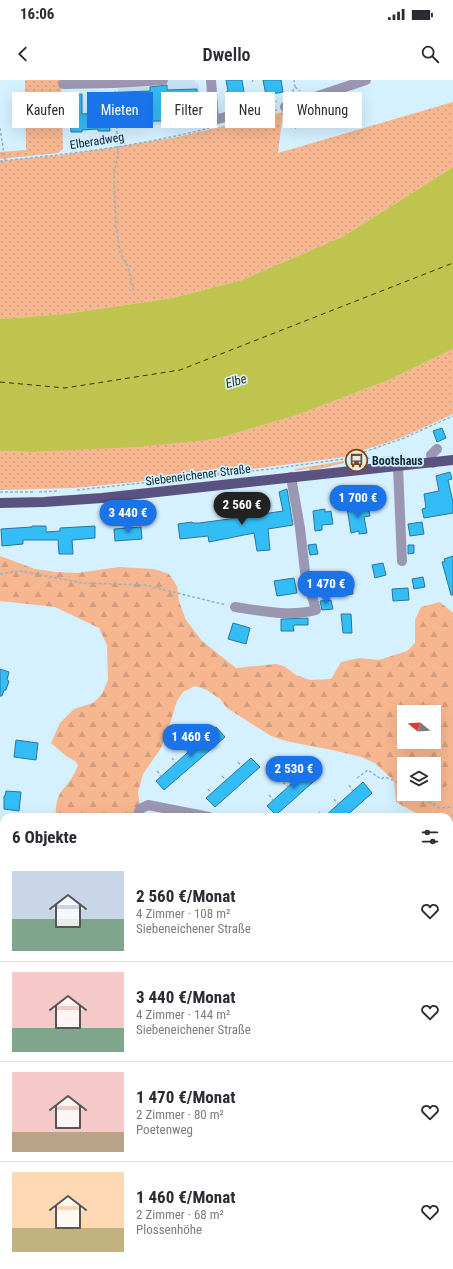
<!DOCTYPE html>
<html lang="de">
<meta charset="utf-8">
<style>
body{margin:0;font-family:"Roboto Condensed",sans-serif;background:#f2f2f3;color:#2b2b33;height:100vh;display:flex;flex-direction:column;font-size:15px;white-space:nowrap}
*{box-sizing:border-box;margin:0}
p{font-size:13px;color:#7c7c81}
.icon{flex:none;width:22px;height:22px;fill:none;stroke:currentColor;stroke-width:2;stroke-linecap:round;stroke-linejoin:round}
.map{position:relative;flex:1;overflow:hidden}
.side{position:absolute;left:0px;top:733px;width:453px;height:456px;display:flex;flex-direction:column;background:#fff;border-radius:12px 12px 0 0;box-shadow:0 4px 16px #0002}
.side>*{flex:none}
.top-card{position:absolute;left:12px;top:12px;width:429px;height:36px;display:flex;gap:8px}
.needle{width:26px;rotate:288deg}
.fabs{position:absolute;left:397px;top:625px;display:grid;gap:8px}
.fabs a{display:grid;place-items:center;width:44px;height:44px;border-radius:0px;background:#fff;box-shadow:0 4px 16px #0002;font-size:20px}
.price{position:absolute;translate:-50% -34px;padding:0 9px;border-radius:14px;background:#1a73e8;color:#fff;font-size:13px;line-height:26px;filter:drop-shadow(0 1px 2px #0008)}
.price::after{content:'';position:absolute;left:50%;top:24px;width:12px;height:9px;margin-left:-6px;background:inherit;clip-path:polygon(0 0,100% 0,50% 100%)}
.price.selected{background:#222;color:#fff}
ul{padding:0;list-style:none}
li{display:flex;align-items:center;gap:12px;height:100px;padding:0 12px}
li+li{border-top:1px solid #e1e1e2}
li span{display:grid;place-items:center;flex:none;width:112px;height:80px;border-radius:0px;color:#555}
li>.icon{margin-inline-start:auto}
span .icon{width:48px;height:48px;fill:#fffc;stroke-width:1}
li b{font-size:17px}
h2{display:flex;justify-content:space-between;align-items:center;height:48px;padding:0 12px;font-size:17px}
.chip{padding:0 14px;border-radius:0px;background:#fff;box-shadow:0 4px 16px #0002;font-size:14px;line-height:36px}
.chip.selected{background:#1a73e8;color:#fff}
.status{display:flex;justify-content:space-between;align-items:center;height:28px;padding:0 20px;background:#fff;direction:ltr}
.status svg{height:11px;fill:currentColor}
header{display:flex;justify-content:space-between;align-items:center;height:52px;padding:0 12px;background:#fff;font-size:18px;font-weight:600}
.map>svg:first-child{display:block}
</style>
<div class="status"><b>16:06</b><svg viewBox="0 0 49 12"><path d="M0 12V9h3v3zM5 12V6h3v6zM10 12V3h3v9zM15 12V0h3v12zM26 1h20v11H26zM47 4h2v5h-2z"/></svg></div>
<header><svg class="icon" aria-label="back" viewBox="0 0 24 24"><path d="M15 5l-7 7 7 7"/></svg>Dwello<svg class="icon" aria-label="search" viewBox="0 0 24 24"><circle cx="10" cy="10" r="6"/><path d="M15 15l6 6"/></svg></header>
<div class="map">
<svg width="453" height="1189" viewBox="0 0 453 1189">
<defs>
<pattern id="grass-dots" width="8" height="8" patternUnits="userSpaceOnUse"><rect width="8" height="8" fill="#f6b690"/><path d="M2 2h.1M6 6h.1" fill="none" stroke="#d29c7d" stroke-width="1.8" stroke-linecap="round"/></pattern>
<pattern id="forest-firs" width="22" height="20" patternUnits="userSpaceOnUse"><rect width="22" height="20" fill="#f6b690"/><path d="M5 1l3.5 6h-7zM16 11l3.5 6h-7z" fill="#d29c7d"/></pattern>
</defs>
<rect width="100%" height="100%" fill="#d5f0ff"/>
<!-- built -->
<polygon fill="#c4e2f2" points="115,0 195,0 195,2 199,4 201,38 182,43 119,47 118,8"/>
<!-- grass -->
<g fill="url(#grass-dots)">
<polygon points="25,0 115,0 61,1 63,69 58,73 0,79 0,72 26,70"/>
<polygon points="453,22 453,87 344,156 242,200 172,218 65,234 0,239 0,81 63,75 173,58 283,32 278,73"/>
<polygon points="453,269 453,334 403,357 344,377 206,395 74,408 0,410 0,371 31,372 216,359 297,335 389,300"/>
<polygon points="344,381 344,383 310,391 309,388 295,391 295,389"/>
<polygon points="449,1059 453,1061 453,1164 449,1165"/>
<polygon points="0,1091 4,1091 4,1159 0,1157"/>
<polygon points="368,1185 434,1185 434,1189 369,1189"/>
</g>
<!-- forest -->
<g fill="url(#forest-firs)" fill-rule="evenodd">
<path d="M0 476 35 489 56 492 77 493 119 487 154 489 169 494 177 506 179 521 186 540 202 561 236 588 276 584 284 586 296 595 310 600 331 599 341 582 359 578 379 580 407 571 415 563V540L421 527 440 522 453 533V694L430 737H423L396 722 394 701 375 683 361 677 332 670 286 661 271 656 227 628 220 619 207 610 195 606 183 612 177 621 168 650 161 668 143 694 138 712 140 726 135 737H55C56 729 56 719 61 712 68 703 74 697 78 685L75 681 66 676 51 663 60 643 74 629 93 623 102 614 108 600 107 565 99 548 55 527 0 521ZM404 632H434V662H404ZM404 684H434V714H404Z"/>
<polygon points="453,1164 453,1189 434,1189 434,1185 449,1185 449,1165"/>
</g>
<!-- park -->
<polygon fill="#f6b690" points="453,694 453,982 449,981 449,737 430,737"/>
<!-- water -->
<polygon fill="#bfc44f" points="453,87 453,269 389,300 297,335 216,359 135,367 31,372 0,371 0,239 65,234 172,218 242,200 344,156"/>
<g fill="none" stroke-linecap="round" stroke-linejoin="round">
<!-- ferry -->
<polyline stroke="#353704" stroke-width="1" stroke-dasharray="5 4" stroke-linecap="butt" points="0,302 65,308 180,290 453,183"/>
</g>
<!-- building -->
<g fill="#33bdf7" stroke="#2e7698">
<polygon points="226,0 242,0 246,25 229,29 226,12 228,11"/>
<polygon points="263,0 281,0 283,12 266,15"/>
<polygon points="167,5 167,10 197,9 198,32 167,34 168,41 152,41 152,34 109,36 110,51 98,51 98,49 82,50 82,52 71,52 69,15 82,14 82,34 99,33 98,13 150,11 150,7"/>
<polygon points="327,20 332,37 295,48 290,32"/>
<polygon points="442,348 446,358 437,362 433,351"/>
<polygon points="450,392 452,399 448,400 453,422 453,433 424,438 422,429 426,428 424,414 439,411 436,396"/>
<polygon points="287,409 293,445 268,449 270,470 257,471 254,453 209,462 208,456 180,459 178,444 192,442 193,443 199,443 222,440 283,431 279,412"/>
<polygon points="368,425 370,436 364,437 367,453 359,454 359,451 351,453 347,428"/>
<polygon points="325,429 325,432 331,431 333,444 322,445 322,450 315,451 313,431"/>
<polygon points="422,442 424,454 410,456 408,444"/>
<polygon points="32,446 46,446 46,452 60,451 60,448 95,446 95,458 72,460 73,474 59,474 58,460 23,460 23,464 2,466 1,449 32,447"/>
<polygon points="141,447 142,459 115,461 114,449"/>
<polygon points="316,464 318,474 310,475 308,465"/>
<polygon points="408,465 414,465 414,473 408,474"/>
<polygon points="453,476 453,515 451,515 442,482 445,482 444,479"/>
<polygon points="383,483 386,495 375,498 372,485"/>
<polygon points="423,497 425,507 414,509 412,499"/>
<polygon points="294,498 297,513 277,516 274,501"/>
<polygon points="349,499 349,502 352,502 353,514 325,517 323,503"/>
<polygon points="408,508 409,520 393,521 392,509"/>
<polygon points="331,520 333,529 322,530 320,521"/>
<polygon points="341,534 351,534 352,553 343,553"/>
<polygon points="308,538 308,545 295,545 293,546 294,551 281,551 281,539"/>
<polygon points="233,543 250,548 246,564 228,559"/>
<polygon points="0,589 9,592 7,600 9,601 6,610 4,610 2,616 0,616"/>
<polygon points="216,647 225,657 164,710 156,701"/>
<polygon points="16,660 38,663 36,680 14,677"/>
<polygon points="251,678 260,687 215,727 206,718"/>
<polygon points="312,685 321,695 276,735 267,726"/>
<polygon points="363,702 372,713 345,737 324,737"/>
<polygon points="6,711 21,712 19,731 4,729 4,716 5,716"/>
</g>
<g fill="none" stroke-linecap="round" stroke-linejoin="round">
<!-- path -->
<g stroke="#96b2c1" stroke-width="1.5" stroke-dasharray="3 2" stroke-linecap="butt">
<polyline points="252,2 253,0"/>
<polyline points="295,7 300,11"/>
<polyline points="115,11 118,72 114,96 116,146 120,172 128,187 134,213"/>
<polyline points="290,16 295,7 294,0"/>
<polyline points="266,25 277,21"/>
<polyline points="265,33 277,30"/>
<polyline points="0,48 5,81"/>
<path d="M0 81C70 74 141 66 209 48"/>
<polyline points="352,377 360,379 390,377"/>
<polyline points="77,410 270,389 344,379 404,358 453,336"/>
<polyline points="0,412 33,412"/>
<polyline points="39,412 59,411"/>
<polyline points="0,494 20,491 83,503 145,505 226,525"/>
<polyline points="202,651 206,656"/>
<polyline points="187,665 191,669"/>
<polyline points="172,678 176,683"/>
<polyline points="238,682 241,686"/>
<polyline points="298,689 302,694"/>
<polyline points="157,691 161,696"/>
<polyline points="222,696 226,700"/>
<polyline points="357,698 368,690 381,699 385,697 404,705"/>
<polyline points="283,702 288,707"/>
<polyline points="349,705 353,711"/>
<polyline points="208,709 211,713"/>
<polyline points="416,714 440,728 453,727"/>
<polyline points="269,715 273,720"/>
<polyline points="334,719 338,724"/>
<polyline points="319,732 324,737"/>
<polyline points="449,740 453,735"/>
<polyline points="449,795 453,801"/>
<polyline points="449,829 453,823"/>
<polyline points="449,864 453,869"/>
<polyline points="449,885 453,872"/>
<polyline points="449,905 453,911"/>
<polyline points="449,929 453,930"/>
</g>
<!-- minor -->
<g stroke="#9b97b2" stroke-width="10">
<polyline points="211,0 214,40 257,29"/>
<polyline points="63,4 114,3 163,0"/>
<polyline points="285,27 366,0"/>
<polyline points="433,383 431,375 437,369"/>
<polyline points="398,387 402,481"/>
<path d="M235 527C262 531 290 537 316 530L305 492 300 448 291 397"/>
<polyline points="137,737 140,729 148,725 209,737"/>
<polyline points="365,1185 366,1189"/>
<polyline points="137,1189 137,1185"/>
</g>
<!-- major -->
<g stroke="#5a5280" stroke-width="10">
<polyline points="0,423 44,422 102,418 453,380"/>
<polyline points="0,829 4,830"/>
<polyline points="449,990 453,991"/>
</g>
</g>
<!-- icons -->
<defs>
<symbol id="bus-ring" viewBox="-11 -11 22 22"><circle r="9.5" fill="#d5f0ff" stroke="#874515" stroke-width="1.5"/><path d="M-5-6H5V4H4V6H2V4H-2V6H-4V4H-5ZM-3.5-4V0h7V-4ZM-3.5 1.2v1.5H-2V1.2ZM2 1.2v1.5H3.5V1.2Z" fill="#874515"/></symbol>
</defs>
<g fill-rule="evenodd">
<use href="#bus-ring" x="344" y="368" width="25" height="25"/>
</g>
<g text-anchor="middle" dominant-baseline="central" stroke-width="3.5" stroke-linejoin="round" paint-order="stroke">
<!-- street labels -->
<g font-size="12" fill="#092836" stroke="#d5f0ff">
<text transform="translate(97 61) rotate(-9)">Elberadweg</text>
<text transform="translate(198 395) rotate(-7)">Siebeneichener Straße</text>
</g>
<!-- poi labels -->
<g font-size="12" font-weight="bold" fill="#092836" stroke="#d5f0ff" text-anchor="start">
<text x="372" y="381">Bootshaus</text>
</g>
<!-- water labels -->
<g font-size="13" font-style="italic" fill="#353704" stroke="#d5f0ff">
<text transform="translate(236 301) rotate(-16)">Elbe</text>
</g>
</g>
</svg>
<div class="fabs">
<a><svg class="needle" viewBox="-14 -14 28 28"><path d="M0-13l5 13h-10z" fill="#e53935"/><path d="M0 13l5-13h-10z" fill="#7c7c81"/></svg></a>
<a><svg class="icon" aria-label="layers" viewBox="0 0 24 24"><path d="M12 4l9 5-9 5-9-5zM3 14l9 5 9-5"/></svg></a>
</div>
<b class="price" style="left:358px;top:439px">1 700 €</b>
<b class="price selected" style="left:242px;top:446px">2 560 €</b>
<b class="price" style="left:128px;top:454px">3 440 €</b>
<b class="price" style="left:326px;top:525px">1 470 €</b>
<b class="price" style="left:191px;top:678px">1 460 €</b>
<b class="price" style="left:294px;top:710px">2 530 €</b>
<div class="top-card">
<a class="chip">Kaufen</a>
<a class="chip selected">Mieten</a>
<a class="chip">Filter</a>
<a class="chip">Neu</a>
<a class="chip">Wohnung</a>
</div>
<section class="side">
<h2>6 Objekte<svg class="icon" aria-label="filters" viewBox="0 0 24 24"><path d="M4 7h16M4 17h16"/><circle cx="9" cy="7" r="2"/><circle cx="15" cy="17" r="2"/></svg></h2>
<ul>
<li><span style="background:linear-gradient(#c9d6e8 60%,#7fa58c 0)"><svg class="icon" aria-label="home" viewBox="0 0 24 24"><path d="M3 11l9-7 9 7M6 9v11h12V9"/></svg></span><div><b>2 560 €/Monat</b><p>4 Zimmer · 108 m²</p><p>Siebeneichener Straße</p></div><svg class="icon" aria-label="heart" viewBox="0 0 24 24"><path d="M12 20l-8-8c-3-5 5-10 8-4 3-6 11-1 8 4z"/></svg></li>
<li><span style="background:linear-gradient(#f6c9c9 70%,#7fa58c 0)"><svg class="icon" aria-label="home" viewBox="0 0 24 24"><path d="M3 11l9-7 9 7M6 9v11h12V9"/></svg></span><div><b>3 440 €/Monat</b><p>4 Zimmer · 144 m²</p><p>Siebeneichener Straße</p></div><svg class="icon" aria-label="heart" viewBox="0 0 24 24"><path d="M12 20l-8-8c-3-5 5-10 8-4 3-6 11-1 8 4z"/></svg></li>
<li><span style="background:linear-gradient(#f6c9c9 75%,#b9a48a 0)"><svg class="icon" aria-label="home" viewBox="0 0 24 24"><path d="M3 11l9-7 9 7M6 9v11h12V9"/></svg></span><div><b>1 470 €/Monat</b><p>2 Zimmer · 80 m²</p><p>Poetenweg</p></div><svg class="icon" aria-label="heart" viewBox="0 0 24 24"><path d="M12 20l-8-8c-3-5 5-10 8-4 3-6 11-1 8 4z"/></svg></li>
<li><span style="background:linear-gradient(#ffd9b3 70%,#c2b280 0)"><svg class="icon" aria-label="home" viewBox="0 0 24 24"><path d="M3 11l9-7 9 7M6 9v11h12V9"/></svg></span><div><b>1 460 €/Monat</b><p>2 Zimmer · 68 m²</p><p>Plossenhöhe</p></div><svg class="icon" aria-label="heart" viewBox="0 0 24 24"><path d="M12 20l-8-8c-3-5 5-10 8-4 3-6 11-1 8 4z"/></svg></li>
</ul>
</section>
</div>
